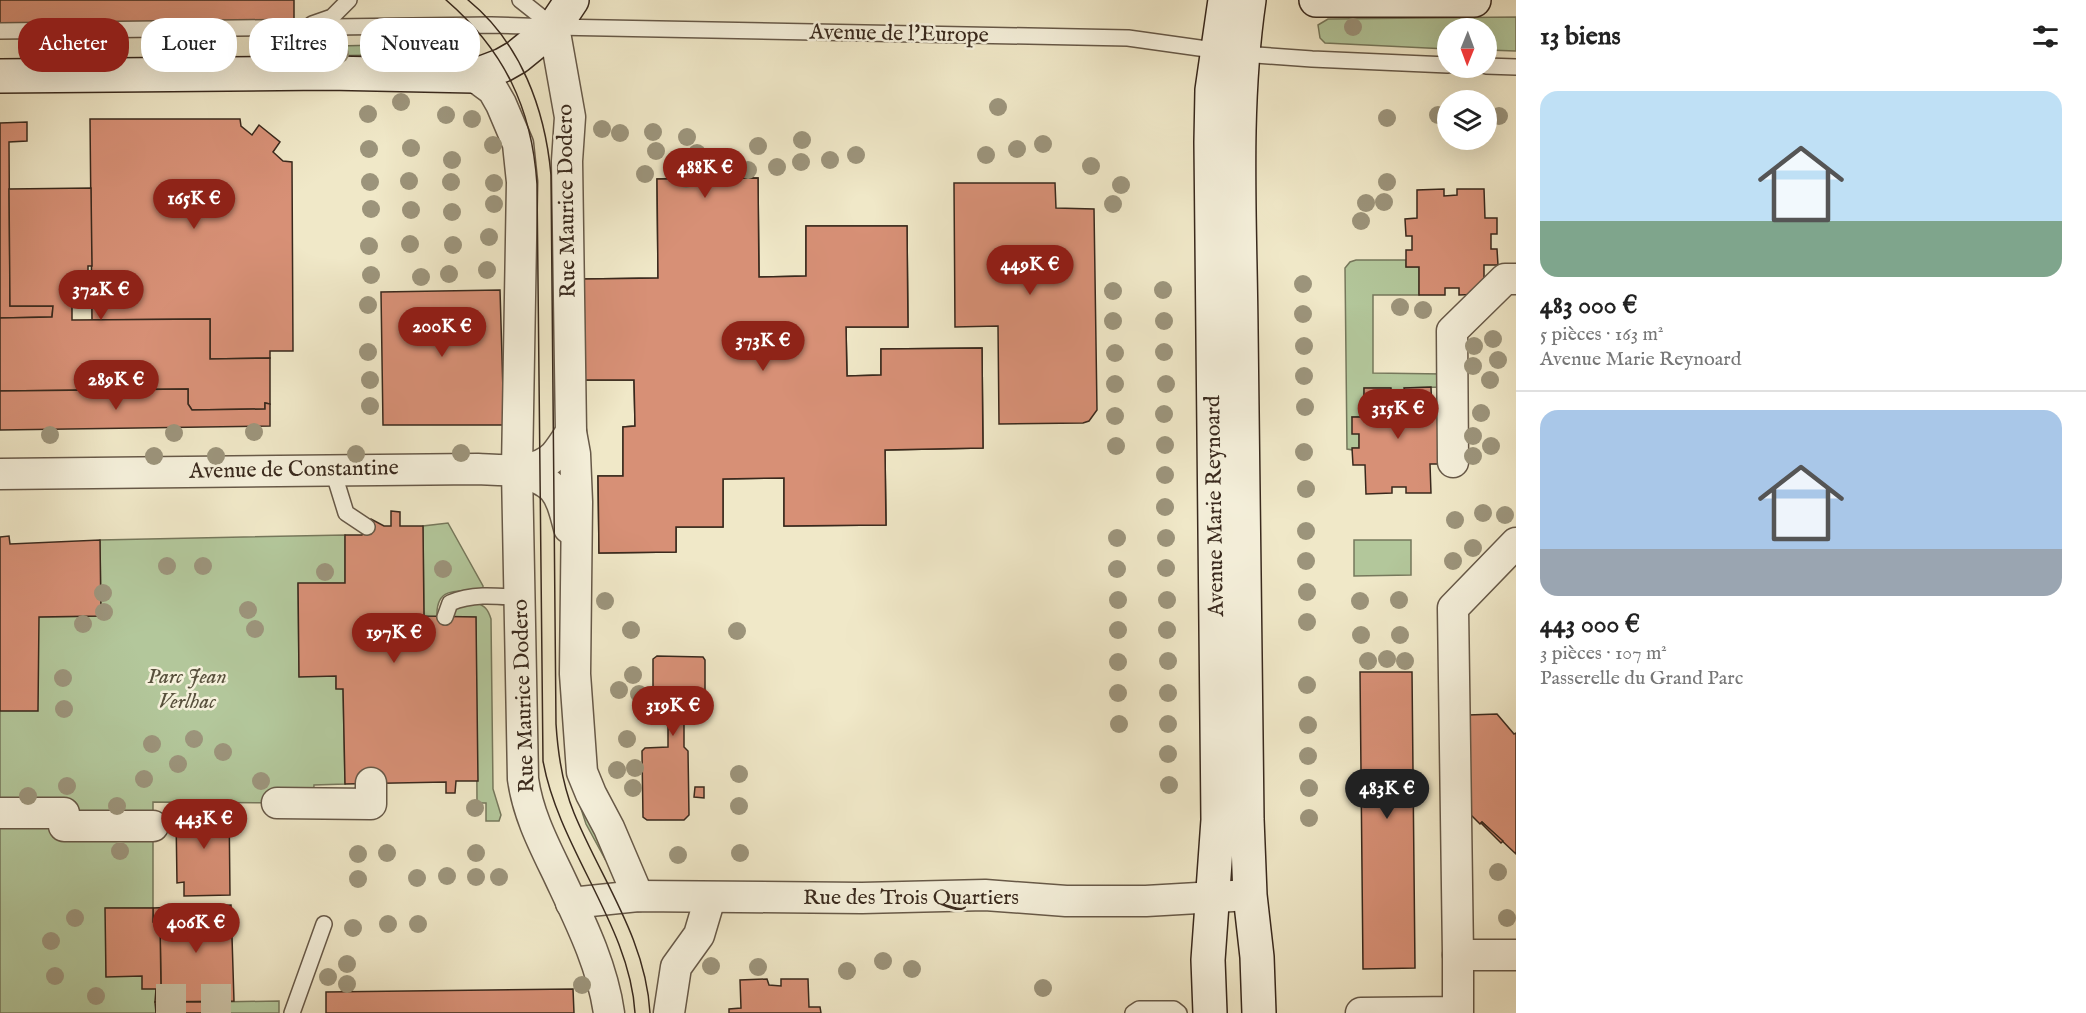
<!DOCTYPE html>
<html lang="fr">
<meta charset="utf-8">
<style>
body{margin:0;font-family:"IM FELL English",serif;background:#f6f6f6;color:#222;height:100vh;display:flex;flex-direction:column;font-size:22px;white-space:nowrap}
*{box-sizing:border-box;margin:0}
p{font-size:20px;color:#767676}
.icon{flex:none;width:33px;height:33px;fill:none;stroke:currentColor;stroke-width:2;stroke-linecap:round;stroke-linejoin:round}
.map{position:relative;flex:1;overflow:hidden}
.drawer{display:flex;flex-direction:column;background:#fff;width:570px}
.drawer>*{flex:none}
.guide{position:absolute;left:18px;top:18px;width:570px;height:54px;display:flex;gap:12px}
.needle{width:39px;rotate:181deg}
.tools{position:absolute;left:1437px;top:18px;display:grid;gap:12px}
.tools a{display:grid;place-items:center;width:60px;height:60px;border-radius:50%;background:#fff;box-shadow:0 6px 24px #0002;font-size:30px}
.price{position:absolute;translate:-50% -51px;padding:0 14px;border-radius:21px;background:#8f2418;color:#fff;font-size:20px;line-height:39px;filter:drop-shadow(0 2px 3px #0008)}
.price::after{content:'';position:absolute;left:50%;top:36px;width:18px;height:14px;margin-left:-9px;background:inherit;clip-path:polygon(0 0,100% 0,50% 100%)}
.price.selected{background:#222;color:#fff}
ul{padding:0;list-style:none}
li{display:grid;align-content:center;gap:12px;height:318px;padding:0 24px}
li+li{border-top:2px solid #e0e0e0}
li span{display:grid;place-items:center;height:186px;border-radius:18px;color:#555}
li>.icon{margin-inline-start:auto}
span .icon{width:108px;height:108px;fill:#fffc;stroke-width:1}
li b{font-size:26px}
h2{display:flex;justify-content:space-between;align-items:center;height:72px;padding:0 24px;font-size:26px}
.pill{padding:0 21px;border-radius:24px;background:#fff;box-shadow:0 6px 24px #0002;font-size:21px;line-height:54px}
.pill.selected{background:#8f2418;color:#fff}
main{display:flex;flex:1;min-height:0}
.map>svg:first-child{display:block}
</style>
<main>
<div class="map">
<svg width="1516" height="1013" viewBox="0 0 1516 1013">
<rect width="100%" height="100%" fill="#f0e8c8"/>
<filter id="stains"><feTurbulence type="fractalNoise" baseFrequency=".00333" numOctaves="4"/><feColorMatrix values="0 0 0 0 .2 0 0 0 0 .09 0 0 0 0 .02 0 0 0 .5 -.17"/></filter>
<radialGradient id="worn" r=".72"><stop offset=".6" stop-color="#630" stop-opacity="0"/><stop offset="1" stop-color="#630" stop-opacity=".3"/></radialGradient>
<!-- green -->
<g fill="#b3c79b" stroke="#76785c" stroke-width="1.5">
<polygon points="1516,17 1516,51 1487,50 1486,28 1448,28 1447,49 1325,43 1320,38 1318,25 1328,19"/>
<polygon points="461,36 473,54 304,56 298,47 420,44"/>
<polygon points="1356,260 1406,260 1406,267 1419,267 1419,295 1373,295 1373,373 1443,374 1443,387 1405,388 1405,394 1391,394 1390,388 1364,388 1364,417 1352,417 1359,434 1359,448 1353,448 1353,450 1347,449 1345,268 1350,262"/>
<path d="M448 523 483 586V589C463 594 435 582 437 618L424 616 423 526Z"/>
<polygon points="345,535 345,583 298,584 299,676 336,676 336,688 343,689 345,784 314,785 313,803 153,802 153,908 106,908 106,976 142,976 156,989 156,1013 0,1013 0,711 39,617 101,616 100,540"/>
<polygon points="1354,540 1411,540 1411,575 1354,576"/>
<path d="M475 602C485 606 488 609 491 619L493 789 501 815 499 821H486V803H477L476 617H451L456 606Z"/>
<polygon points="571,778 608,851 605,859 586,824"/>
<polygon points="279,1001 279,1013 217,1013 217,1002"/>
</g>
<!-- building -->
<g fill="#d79076" stroke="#39291d" stroke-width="1.5" fill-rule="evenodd">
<polygon points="0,0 294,0 294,21 0,24"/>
<polygon points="90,119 240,119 241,126 252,135 259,125 280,142 273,152 283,161 292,162 293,351 270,351 270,358 210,359 210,319 92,320"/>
<polygon points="27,122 27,141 9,142 10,306 53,306 52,317 0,318 0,123"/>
<polygon points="723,178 724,220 687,220 686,179"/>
<path d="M758 178 759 277 806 276V226H907L908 327H846L847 376 881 375V349L982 348 983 448 885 450 886 525 784 526V478L723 479V527H676V552L599 553 598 476H623V427L635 426 634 380H585L584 279 658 278 657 179ZM845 388 882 389V423L846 424Z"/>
<polygon points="758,178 759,277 806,276 806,226 907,226 908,327 846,327 847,376 881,375 881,349 982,348 983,448 885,450 886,525 784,526 784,478 723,479 723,527 676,527 676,552 599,553 598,476 623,476 623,427 635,426 634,380 585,380 584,279 658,278 657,179"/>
<polygon points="954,183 1055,183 1056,208 1094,209 1097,410 1089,421 1083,423 999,424 998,326 955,327"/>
<polygon points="91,188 92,266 88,266 88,274 92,274 92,306 72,306 72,320 210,319 210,359 270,358 270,404 265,403 265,409 192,410 188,404 188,389 0,391 0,318 52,317 53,306 10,306 9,189"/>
<polygon points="1444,189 1444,196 1457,195 1457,189 1484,189 1485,218 1497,218 1497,234 1491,234 1491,249 1497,249 1498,265 1484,265 1484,294 1459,295 1459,288 1445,288 1445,295 1419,295 1419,267 1406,267 1406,250 1412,250 1412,236 1406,236 1405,219 1417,218 1417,190"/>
<polygon points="500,290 504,425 383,425 381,292"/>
<polygon points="1431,387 1432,416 1443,416 1444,433 1438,433 1438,447 1444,447 1444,464 1430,464 1431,493 1406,493 1406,487 1392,487 1392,493 1366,494 1365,465 1353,465 1352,448 1359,448 1359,434 1352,434 1352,417 1364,417 1364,388 1391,388 1391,394 1405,394 1404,388"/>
<polygon points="188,389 188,404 192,410 265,409 265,403 270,404 270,426 0,430 0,391"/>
<polygon points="391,511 400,512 400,526 423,526 424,616 476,617 478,781 456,781 455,793 446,793 446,782 345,784 343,689 336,689 336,676 299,677 298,583 345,583 345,535 362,535 371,519 384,526 391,526"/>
<polygon points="9,536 10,544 100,540 101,616 39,617 38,711 0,711 0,537"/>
<polygon points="657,656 703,657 705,660 705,708 696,718 684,719 684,747 688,751 689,815 684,820 647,820 643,817 642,751 645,748 668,747 668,715 657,714 653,707 656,699 665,697 665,691 656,691 653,687 653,659"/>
<polygon points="1360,672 1412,672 1415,968 1363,969"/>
<polygon points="1497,714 1514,734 1516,733 1516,854 1482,822 1480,824 1468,812 1468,715"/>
<polygon points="695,787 704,787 704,798 694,797"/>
<polygon points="193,802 229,802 230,895 184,896 184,882 177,883 176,816 193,816"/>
<polygon points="1482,822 1503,841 1501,843 1481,823"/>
<polygon points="231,905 234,1001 155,1002 156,989 161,989 160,922 153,922 153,908"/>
<polygon points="105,908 153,908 153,922 160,922 161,989 142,989 142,976 106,977"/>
<polygon points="767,979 769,985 781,986 781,979 808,979 809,1007 820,1007 821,1013 729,1013 729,1009 741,1008 740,980"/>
<polygon points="573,989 574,1013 326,1013 326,992"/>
<polygon points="155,1002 217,1002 217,1013 156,1013"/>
</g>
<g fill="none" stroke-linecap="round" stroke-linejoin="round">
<!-- street-tunnel -->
<polyline stroke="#cbc2a6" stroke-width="30" stroke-dasharray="30 15" stroke-linecap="butt" points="156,999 234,999"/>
<defs>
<g id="lane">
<polyline points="520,0 554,27"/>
<polyline points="312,24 332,17 349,0"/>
<polyline points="0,31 491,25 554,27 1128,38 1242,54 1312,59 1448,65"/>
<polyline points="1486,66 1516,67"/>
<polyline points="333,471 346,513 367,527"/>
<path d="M445 617 450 603C473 593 497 596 521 598"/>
<polyline points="292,1013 324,924"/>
<polyline points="1133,1013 1139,1009 1174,1009 1179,1013"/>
</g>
<g id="street">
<polyline points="554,27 570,117 567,161 571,432 575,454 577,502 575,674 582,772 591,794 609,828 638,896"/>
<path d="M474 76 493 90 501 104 518 144 522 182 517 470 523 779C528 814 543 843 558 874 579 919 602 964 609 1013"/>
<polyline points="1453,462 1452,331 1505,279 1516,279"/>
<path d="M517 470C556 483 559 489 569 528"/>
<path d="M0 474 478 469C503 470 536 475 555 455 561 448 566 440 571 432"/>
<polyline points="277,803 371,804 371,783"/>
<polyline points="0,813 64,813 64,826 153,826"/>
<polyline points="571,903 638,896 862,898 985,895 1066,901 1146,901 1250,895"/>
<polyline points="1458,955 1453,608 1516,543"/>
<polyline points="669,1013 676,967 699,935 710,898"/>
<polyline points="1361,1013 1458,1012 1458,955 1516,955"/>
</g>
<g id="secondary">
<path d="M1249 0C1233 109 1240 220 1241 330 1243 493 1245 656 1247 819L1250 895 1257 957 1259 1013"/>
<polyline points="1316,0 1474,0"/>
<polyline points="0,76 328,73 474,76 503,65 517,57 554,27 572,0"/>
<polyline points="1210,1013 1208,960 1218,820 1211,142 1212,90 1225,0"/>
</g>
</defs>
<!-- lane casing -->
<use href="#lane" stroke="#675948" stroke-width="18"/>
<!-- street casing -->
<use href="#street" stroke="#675948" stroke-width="33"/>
<!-- secondary casing -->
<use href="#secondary" stroke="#39291d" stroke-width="36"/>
<!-- lane -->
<use href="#lane" stroke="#f5f0db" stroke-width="15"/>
<!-- street -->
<use href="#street" stroke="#f5f0db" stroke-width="30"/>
<!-- secondary -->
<use href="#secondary" stroke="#f5f0db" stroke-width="33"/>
<!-- tram -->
<g stroke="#39291d" stroke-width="1.5">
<path d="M446 0C504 50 532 108 537 184L543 761C559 849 630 926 635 1013"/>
<path d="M468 0C521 43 545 109 551 175L556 724C558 755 562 784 574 813 601 879 646 939 650 1013"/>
</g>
</g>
<!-- trees -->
<g fill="#9c947b">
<circle cx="1353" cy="27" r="9"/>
<circle cx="425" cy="52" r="9"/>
<circle cx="313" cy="54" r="9"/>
<circle cx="340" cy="54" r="9"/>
<circle cx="370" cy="54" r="9"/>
<circle cx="400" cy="55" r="9"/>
<circle cx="401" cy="102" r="9"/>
<circle cx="998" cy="107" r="9"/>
<circle cx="368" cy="114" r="9"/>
<circle cx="446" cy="115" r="9"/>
<circle cx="1438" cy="115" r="9"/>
<circle cx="1499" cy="116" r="9"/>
<circle cx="1387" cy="118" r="9"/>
<circle cx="472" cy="119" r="9"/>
<circle cx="602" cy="129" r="9"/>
<circle cx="653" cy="132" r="9"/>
<circle cx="620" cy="133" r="9"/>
<circle cx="687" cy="137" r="9"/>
<circle cx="802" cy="140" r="9"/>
<circle cx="1043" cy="144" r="9"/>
<circle cx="493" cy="145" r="9"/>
<circle cx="758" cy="146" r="9"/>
<circle cx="411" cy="148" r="9"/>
<circle cx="369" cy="149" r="9"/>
<circle cx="1017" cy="149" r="9"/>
<circle cx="656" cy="151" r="9"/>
<circle cx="697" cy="153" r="9"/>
<circle cx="856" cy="155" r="9"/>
<circle cx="986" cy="155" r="9"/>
<circle cx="452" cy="160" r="9"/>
<circle cx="830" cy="160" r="9"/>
<circle cx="801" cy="162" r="9"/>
<circle cx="1091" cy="166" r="9"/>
<circle cx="777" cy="167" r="9"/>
<circle cx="748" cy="170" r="9"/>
<circle cx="645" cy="174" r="9"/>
<circle cx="686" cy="179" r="9"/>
<circle cx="409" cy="181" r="9"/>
<circle cx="370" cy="182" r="9"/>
<circle cx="451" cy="182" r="9"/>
<circle cx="1387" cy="182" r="9"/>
<circle cx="494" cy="183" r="9"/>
<circle cx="1121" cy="185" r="9"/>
<circle cx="1384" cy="202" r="9"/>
<circle cx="1366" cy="203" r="9"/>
<circle cx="494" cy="204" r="9"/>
<circle cx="1113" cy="204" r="9"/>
<circle cx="371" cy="209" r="9"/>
<circle cx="411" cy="210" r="9"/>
<circle cx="452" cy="212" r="9"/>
<circle cx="1361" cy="221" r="9"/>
<circle cx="489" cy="237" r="9"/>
<circle cx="410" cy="244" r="9"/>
<circle cx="453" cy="245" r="9"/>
<circle cx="369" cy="246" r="9"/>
<circle cx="487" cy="270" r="9"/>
<circle cx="449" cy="274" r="9"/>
<circle cx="371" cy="275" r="9"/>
<circle cx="421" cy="277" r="9"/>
<circle cx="1303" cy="284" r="9"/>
<circle cx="1163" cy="290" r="9"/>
<circle cx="1113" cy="291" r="9"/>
<circle cx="368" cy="305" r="9"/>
<circle cx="1400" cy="307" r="9"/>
<circle cx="1423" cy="310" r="9"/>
<circle cx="1303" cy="314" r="9"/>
<circle cx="1113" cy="321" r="9"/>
<circle cx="1164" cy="321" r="9"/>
<circle cx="1493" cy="339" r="9"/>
<circle cx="1304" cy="346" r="9"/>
<circle cx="1474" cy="346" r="9"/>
<circle cx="368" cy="352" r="9"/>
<circle cx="1164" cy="352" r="9"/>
<circle cx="1115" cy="353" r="9"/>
<circle cx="1498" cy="360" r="9"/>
<circle cx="1473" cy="366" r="9"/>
<circle cx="1304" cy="376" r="9"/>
<circle cx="370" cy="380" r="9"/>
<circle cx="1490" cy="380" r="9"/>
<circle cx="1115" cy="384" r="9"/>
<circle cx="1166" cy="384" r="9"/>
<circle cx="370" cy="406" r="9"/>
<circle cx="1305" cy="407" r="9"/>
<circle cx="1481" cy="413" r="9"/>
<circle cx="1164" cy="414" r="9"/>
<circle cx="1115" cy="416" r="9"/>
<circle cx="254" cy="432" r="9"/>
<circle cx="174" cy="433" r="9"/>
<circle cx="50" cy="435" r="9"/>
<circle cx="1473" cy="436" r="9"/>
<circle cx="1165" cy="445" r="9"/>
<circle cx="1116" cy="446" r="9"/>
<circle cx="1491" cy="446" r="9"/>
<circle cx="1304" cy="452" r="9"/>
<circle cx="461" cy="453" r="9"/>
<circle cx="356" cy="454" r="9"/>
<circle cx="154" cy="456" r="9"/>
<circle cx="216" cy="456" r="9"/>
<circle cx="1473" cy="456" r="9"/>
<circle cx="1165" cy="475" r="9"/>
<circle cx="1306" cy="489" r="9"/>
<circle cx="1165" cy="507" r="9"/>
<circle cx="1483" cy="513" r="9"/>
<circle cx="1505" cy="515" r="9"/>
<circle cx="1455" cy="520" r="9"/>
<circle cx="1306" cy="531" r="9"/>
<circle cx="1117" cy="538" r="9"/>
<circle cx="1166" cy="538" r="9"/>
<circle cx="1473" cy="548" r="9"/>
<circle cx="1306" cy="561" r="9"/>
<circle cx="1453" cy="561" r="9"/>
<circle cx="167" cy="566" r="9"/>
<circle cx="203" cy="566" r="9"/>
<circle cx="1166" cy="568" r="9"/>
<circle cx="443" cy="569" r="9"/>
<circle cx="1117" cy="569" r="9"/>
<circle cx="325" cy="572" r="9"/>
<circle cx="1307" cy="592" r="9"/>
<circle cx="103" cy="593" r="9"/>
<circle cx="1118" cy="600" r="9"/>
<circle cx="1167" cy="600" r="9"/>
<circle cx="1399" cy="600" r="9"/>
<circle cx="605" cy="601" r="9"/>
<circle cx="1360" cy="601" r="9"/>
<circle cx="248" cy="610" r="9"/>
<circle cx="104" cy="612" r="9"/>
<circle cx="1307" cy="622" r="9"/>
<circle cx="83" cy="624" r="9"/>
<circle cx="255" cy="629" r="9"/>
<circle cx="631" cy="630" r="9"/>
<circle cx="1118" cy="630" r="9"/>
<circle cx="1167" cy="630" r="9"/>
<circle cx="737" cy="631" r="9"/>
<circle cx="1361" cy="635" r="9"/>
<circle cx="1400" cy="635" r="9"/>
<circle cx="1387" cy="659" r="9"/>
<circle cx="1168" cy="661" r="9"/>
<circle cx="1368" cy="661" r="9"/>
<circle cx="1405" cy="661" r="9"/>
<circle cx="1118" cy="662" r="9"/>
<circle cx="633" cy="675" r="9"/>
<circle cx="63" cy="678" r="9"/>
<circle cx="1307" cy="685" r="9"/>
<circle cx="619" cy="690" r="9"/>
<circle cx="1118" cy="693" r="9"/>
<circle cx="1168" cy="693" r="9"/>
<circle cx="639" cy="694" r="9"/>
<circle cx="64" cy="709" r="9"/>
<circle cx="1119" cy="724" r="9"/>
<circle cx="1168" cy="724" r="9"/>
<circle cx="1308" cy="725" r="9"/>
<circle cx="194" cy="739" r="9"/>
<circle cx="627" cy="739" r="9"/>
<circle cx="152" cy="744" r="9"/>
<circle cx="223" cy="752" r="9"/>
<circle cx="1168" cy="754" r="9"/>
<circle cx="1308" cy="756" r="9"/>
<circle cx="178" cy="764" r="9"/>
<circle cx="635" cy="768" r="9"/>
<circle cx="617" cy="770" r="9"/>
<circle cx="739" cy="774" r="9"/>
<circle cx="144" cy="779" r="9"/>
<circle cx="261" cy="781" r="9"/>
<circle cx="1169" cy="785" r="9"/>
<circle cx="67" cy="786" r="9"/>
<circle cx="633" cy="788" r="9"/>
<circle cx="1309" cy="788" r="9"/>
<circle cx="28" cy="796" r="9"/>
<circle cx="117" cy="806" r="9"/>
<circle cx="739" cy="806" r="9"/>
<circle cx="475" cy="808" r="9"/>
<circle cx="1309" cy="818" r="9"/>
<circle cx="120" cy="851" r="9"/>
<circle cx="387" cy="853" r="9"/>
<circle cx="476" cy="853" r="9"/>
<circle cx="740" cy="853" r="9"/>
<circle cx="358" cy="854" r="9"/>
<circle cx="678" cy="855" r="9"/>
<circle cx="1498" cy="872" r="9"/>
<circle cx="447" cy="876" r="9"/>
<circle cx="476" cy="877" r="9"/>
<circle cx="499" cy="877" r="9"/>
<circle cx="417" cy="878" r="9"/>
<circle cx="358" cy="879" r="9"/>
<circle cx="75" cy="918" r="9"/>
<circle cx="1507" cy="918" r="9"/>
<circle cx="388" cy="924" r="9"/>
<circle cx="418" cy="924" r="9"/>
<circle cx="353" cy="928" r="9"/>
<circle cx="51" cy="941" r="9"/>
<circle cx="883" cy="961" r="9"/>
<circle cx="347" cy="964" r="9"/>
<circle cx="711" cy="966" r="9"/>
<circle cx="758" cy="967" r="9"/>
<circle cx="912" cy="969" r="9"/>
<circle cx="847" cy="971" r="9"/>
<circle cx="55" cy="976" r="9"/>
<circle cx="328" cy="977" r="9"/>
<circle cx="347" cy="984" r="9"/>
<circle cx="582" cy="985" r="9"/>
<circle cx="1043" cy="988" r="9"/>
<circle cx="96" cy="996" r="9"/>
</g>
<g text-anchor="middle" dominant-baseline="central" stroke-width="5" stroke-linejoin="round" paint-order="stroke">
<!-- street labels -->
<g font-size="22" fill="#39291d" stroke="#f5f0db">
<text transform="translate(899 34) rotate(1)">Avenue de l'Europe</text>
<text transform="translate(567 201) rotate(-91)">Rue Maurice Dodero</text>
<text transform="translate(294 470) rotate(-1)">Avenue de Constantine</text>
<text transform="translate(1215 506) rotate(-91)">Avenue Marie Reynoard</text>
<text transform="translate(524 696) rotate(-92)">Rue Maurice Dodero</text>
<text x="911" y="898">Rue des Trois Quartiers</text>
</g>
<!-- park labels -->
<g font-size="22" font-style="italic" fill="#58503c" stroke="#f5f0db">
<text x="187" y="677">Parc Jean<tspan x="187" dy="25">Verlhac</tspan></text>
</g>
</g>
<rect width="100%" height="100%" filter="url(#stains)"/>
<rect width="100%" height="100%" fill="url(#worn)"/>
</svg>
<div class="tools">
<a><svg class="needle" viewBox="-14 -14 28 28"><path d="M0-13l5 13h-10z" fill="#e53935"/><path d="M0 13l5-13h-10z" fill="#767676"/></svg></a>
<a><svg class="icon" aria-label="layers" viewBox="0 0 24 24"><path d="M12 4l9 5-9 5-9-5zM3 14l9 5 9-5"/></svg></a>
</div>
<b class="price" style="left:705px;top:199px">488K €</b>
<b class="price" style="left:194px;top:230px">165K €</b>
<b class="price" style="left:1030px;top:296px">449K €</b>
<b class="price" style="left:101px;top:321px">372K €</b>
<b class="price" style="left:442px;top:358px">200K €</b>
<b class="price" style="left:763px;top:372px">373K €</b>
<b class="price" style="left:116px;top:411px">289K €</b>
<b class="price" style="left:1398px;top:440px">315K €</b>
<b class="price" style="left:394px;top:664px">197K €</b>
<b class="price" style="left:673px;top:737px">319K €</b>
<b class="price selected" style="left:1387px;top:820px">483K €</b>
<b class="price" style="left:204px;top:850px">443K €</b>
<b class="price" style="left:196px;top:954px">406K €</b>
<div class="guide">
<a class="pill selected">Acheter</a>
<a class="pill">Louer</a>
<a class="pill">Filtres</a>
<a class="pill">Nouveau</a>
</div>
</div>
<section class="drawer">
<h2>13 biens<svg class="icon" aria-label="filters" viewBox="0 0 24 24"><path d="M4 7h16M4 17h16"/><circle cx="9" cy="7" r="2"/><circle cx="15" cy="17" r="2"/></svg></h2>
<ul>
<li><span style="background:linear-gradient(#bfe0f5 70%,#7fa58c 0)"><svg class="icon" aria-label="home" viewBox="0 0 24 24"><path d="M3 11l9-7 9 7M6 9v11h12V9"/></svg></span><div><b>483 000 €</b><p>5 pièces · 163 m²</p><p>Avenue Marie Reynoard</p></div></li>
<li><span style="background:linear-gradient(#a9c7e8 75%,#9aa5b1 0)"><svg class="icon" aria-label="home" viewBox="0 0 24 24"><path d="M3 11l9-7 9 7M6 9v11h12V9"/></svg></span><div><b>443 000 €</b><p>3 pièces · 107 m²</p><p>Passerelle du Grand Parc</p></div></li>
</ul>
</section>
</main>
